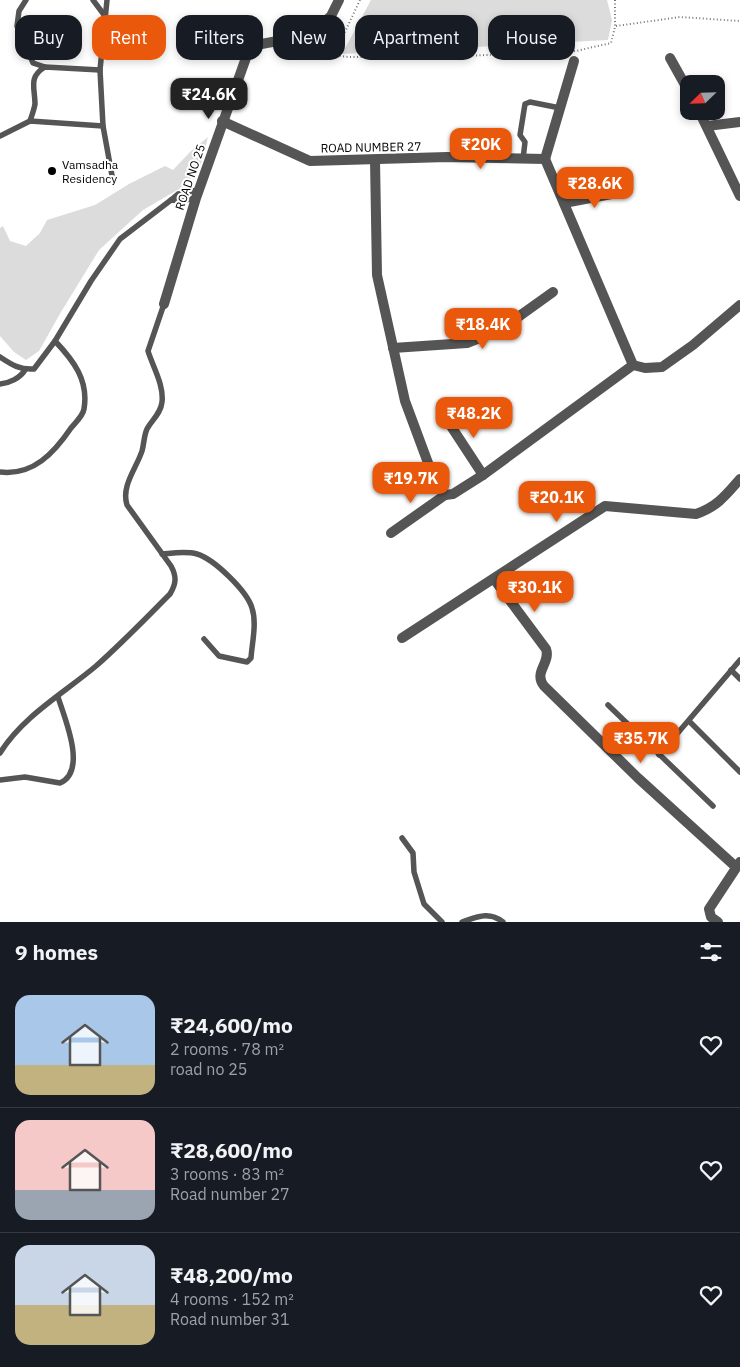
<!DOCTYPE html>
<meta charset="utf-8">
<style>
body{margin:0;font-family:"IBM Plex Sans",sans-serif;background:#242831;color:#f1f3f6;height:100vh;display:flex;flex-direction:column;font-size:19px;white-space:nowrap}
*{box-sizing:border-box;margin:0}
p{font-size:16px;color:#9ea1a6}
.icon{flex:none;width:28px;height:28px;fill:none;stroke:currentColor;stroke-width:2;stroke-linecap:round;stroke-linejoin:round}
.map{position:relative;height:922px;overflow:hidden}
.panel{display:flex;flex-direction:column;background:#171b24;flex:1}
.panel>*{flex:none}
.top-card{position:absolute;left:15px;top:15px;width:710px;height:45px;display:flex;gap:10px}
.needle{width:32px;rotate:247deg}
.fabs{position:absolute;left:680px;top:75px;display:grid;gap:10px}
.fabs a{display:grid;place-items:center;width:45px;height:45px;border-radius:10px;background:#171b24;box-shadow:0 2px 8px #0003;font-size:25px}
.price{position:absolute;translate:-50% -42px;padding:0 11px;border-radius:10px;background:#ea580c;color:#fff;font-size:16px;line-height:32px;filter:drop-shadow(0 1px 2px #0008)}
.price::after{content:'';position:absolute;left:50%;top:30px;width:15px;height:11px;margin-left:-8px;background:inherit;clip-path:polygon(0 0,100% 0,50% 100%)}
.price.current{background:#222;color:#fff}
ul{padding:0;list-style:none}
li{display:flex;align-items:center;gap:15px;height:125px;padding:0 15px}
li+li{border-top:1px solid #363941}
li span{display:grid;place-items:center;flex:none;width:140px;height:100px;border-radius:15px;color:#555}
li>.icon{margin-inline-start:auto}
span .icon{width:60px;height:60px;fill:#fffc;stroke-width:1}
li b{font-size:21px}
h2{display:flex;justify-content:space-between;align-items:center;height:60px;padding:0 15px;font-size:21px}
.pill{padding:0 18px;border-radius:15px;background:#171b24;box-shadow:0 2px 8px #0003;font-size:18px;line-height:45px}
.pill.current{background:#ea580c;color:#fff}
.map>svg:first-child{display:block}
</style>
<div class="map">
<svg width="740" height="922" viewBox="0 0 740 922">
<rect width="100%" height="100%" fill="#fff"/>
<!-- green -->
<g fill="#dcdcdc">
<polygon points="371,0 607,0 612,20 608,40 342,54"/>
<polygon points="208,137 201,164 186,185 143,210 99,250 61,312 39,351 26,360 14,352 0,336 0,228 3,226 10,241 26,246 40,233 47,220 95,205 129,184 165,166 173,170 190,152"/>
</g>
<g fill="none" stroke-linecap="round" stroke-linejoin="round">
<!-- path -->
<g stroke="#777" stroke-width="2" stroke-dasharray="1 2.5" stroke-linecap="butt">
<polyline points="360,0 334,55 348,57 464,56 576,51 611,43 615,27 615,0"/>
<polyline points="616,26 680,17 740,21"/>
</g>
<!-- service -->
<g stroke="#555" stroke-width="5.5">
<polyline points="26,0 19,11 17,26 33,63 45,67"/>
<polyline points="93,0 105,16"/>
<polyline points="107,0 100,70 103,126 113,181"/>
<path d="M30 121C32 115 34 110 35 104 35 88 28 77 45 67L100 70"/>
<polyline points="0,136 30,121 103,126"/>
<polyline points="523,159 525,142 520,135 525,104 530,102 560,108"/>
<polyline points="196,198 180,201 171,200 178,194 198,190"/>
<path d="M0 357C12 365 20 370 34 369L55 341 91 281 120 239 171 200"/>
<path d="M0 384C10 383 20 378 25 370"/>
<path d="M0 472C33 476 54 453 71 428 75 423 83 416 84 409 89 380 73 360 55 341"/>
<path d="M162 554C174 553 186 551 197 554 214 559 247 591 252 608 257 623 252 643 251 658L247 662 219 656 204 639"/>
<polyline points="731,670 740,679"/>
<polyline points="608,705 713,806"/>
<polyline points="689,721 740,772"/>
<path d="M0 753C23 716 64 693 96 666 122 643 146 618 170 594 176 584 177 577 171 566L127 505C121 486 136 469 142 451 144 444 144 435 147 429 152 420 161 413 162 402 164 385 153 367 148 351L164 304"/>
<polyline points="659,755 740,660"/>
<path d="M0 780 25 777 60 783C88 771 64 717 58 697"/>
<polyline points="402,838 413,853 414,872 424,904 442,922"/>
<path d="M462 922C477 917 489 911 503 922"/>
</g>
<!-- minor -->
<g stroke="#555" stroke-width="10">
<polyline points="670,58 689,92"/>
<polyline points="699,111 740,196"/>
<polyline points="222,121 310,161 447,157 545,159 633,365"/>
<polyline points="707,126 740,122"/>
<polyline points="545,159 574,61"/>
<polyline points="375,160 377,275 405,401 434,479 445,495 453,494 483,475 633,365 645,368 662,367 693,345 740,305"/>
<polyline points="564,203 622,192"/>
<polyline points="164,304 196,198 247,55 256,45 310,35 331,16 339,0"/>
<polyline points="393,348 467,343 500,330 553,292"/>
<polyline points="445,417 483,475"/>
<polyline points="391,533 445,495"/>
<path d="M494 579 546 649C551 663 533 672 544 686L638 778 736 867"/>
<path d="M402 638 605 506 696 514C717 507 726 495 740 479"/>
<polyline points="718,922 711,917 709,909 740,862"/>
</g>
</g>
<!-- markers -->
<circle fill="#000" stroke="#fff" stroke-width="2" cx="52" cy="171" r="5"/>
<g text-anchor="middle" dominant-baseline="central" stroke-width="4" stroke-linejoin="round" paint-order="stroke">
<!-- street labels -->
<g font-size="12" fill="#000" stroke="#fff">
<text transform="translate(371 147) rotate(-1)">ROAD NUMBER 27</text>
<text transform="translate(190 177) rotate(-71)">ROAD NO 25</text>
</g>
<!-- poi labels -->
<g font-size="12" fill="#000" stroke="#fff" text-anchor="start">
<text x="62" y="164">Vamsadha<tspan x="62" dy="14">Residency</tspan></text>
</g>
</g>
</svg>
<div class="fabs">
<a><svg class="needle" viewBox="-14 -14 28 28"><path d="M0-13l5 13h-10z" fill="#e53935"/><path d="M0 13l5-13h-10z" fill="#9ea1a6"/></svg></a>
</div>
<b class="price current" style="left:209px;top:120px">₹24.6K</b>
<b class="price" style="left:481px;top:170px">₹20K</b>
<b class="price" style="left:595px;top:209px">₹28.6K</b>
<b class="price" style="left:483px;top:350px">₹18.4K</b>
<b class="price" style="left:474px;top:439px">₹48.2K</b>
<b class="price" style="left:411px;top:504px">₹19.7K</b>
<b class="price" style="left:557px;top:523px">₹20.1K</b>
<b class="price" style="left:535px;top:613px">₹30.1K</b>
<b class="price" style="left:641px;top:764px">₹35.7K</b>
<div class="top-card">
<a class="pill">Buy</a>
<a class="pill current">Rent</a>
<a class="pill">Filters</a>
<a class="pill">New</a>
<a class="pill">Apartment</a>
<a class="pill">House</a>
</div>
</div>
<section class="panel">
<h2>9 homes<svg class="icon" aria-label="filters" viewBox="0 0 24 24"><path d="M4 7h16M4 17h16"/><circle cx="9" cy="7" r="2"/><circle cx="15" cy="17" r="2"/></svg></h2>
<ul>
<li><span style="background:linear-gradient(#a9c7e8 70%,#c2b280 0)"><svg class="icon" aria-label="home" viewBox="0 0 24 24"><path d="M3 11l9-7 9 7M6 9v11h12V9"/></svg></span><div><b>₹24,600/mo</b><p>2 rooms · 78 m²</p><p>road no 25</p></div><svg class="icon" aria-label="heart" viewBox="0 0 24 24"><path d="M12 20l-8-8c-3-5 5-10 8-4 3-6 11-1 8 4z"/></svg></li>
<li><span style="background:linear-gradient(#f6c9c9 70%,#9aa5b1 0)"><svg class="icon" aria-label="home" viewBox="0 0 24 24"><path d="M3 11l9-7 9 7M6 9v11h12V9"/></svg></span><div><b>₹28,600/mo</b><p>3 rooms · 83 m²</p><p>Road number 27</p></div><svg class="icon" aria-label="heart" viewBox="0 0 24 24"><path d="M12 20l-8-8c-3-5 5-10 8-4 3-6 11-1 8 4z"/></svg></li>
<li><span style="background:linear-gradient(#c9d6e8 60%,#c2b280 0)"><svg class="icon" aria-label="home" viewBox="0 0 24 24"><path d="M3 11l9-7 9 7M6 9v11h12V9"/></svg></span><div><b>₹48,200/mo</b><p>4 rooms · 152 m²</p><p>Road number 31</p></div><svg class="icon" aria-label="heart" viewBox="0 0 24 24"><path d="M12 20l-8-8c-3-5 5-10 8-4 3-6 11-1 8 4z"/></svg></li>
</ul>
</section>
